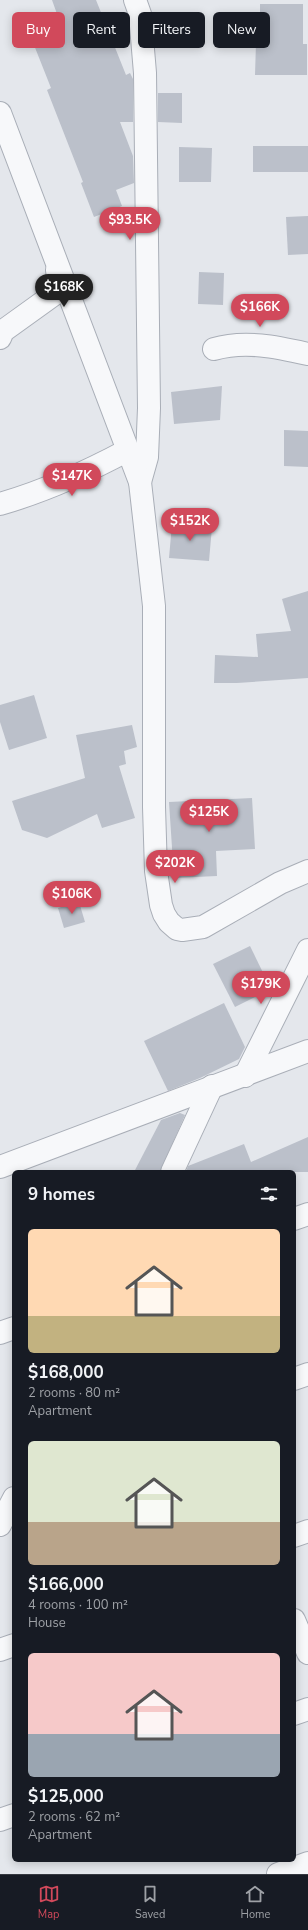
<!DOCTYPE html>
<meta charset="utf-8">
<style>
body{margin:0;font-family:"Nunito Sans",sans-serif;background:#242831;color:#f1f3f6;height:100vh;display:flex;flex-direction:column;font-size:15px;white-space:nowrap}
*{box-sizing:border-box;margin:0}
p{font-size:13px;color:#9ea1a6}
.icon{flex:none;width:22px;height:22px;fill:none;stroke:currentColor;stroke-width:2;stroke-linecap:round;stroke-linejoin:round}
.map{position:relative;flex:1;overflow:hidden}
.sheet{position:absolute;left:12px;top:1170px;width:284px;height:692px;display:flex;flex-direction:column;background:#171b24;border-radius:6px;box-shadow:0 2px 10px #0003}
.sheet>*{flex:none}
.hud{position:absolute;left:12px;top:12px;width:284px;height:36px;display:flex;gap:8px}
.price{position:absolute;translate:-50% -34px;padding:0 9px;border-radius:14px;background:#d1495b;color:#fff;font-size:13px;line-height:26px;filter:drop-shadow(0 1px 2px #0008)}
.price::after{content:'';position:absolute;left:50%;top:24px;width:12px;height:9px;margin-left:-6px;background:inherit;clip-path:polygon(0 0,100% 0,50% 100%)}
.price.active{background:#222;color:#fff}
ul{padding:0;list-style:none}
li{display:grid;align-content:center;gap:8px;height:212px;padding:0 16px}
li span{display:grid;place-items:center;height:124px;border-radius:6px;color:#555}
li>.icon{margin-inline-start:auto}
span .icon{width:72px;height:72px;fill:#fffc;stroke-width:1}
li b{font-size:17px}
h2{display:flex;justify-content:space-between;align-items:center;height:48px;padding:0 16px;font-size:17px}
.pill{padding:0 14px;border-radius:6px;background:#171b24;box-shadow:0 2px 10px #0003;font-size:14px;line-height:36px}
.pill.active{background:#d1495b;color:#fff}
.tabs{display:flex;justify-content:space-around;align-items:center;height:56px;border-top:1px solid #363941;background:#171b24;font-size:11px;color:#9ea1a6}
.tabs a{display:grid;justify-items:center;gap:2px}
.tabs .active{color:#d1495b}
.map>svg:first-child{display:block}
</style>
<div class="map">
<svg width="308" height="1874" viewBox="0 0 308 1874">
<rect width="100%" height="100%" fill="#e4e7ec"/>
<!-- building -->
<g fill="#bbc0ca">
<polygon points="52,0 96,0 126,75 130,73 133,79 133,122 120,122 133,156 134,183 116,190 122,206 94,217 81,183 83,182 47,90 51,88 32,40 62,28"/>
<polygon points="260,4 303,4 303,44 307,44 307,75 255,75 256,43 260,43"/>
<polygon points="158,93 182,93 182,123 158,122"/>
<rect x="253" y="146" width="55" height="26"/>
<polygon points="179,147 212,148 211,182 179,182"/>
<polygon points="308,216 308,254 288,255 286,217"/>
<polygon points="199,272 224,273 223,305 198,304"/>
<polygon points="222,386 220,420 174,424 171,392"/>
<polygon points="284,430 308,431 308,467 284,466"/>
<polygon points="172,524 212,527 209,561 169,558"/>
<polygon points="308,591 308,678 237,683 214,683 215,655 258,657 256,634 291,631 282,599"/>
<polygon points="34,695 47,738 9,750 0,722 0,705"/>
<polygon points="132,725 137,747 124,751 126,764 119,766 135,818 102,828 97,814 47,838 22,830 12,801 85,778 76,735"/>
<polygon points="252,798 255,849 216,851 217,876 174,878 169,802"/>
<polygon points="79,902 85,922 64,928 58,908"/>
<polygon points="250,946 271,989 235,1007 213,964"/>
<polygon points="224,1003 245,1047 239,1059 200,1078 168,1091 144,1041"/>
<polygon points="180,1113 185,1115 160,1172 134,1172 161,1120"/>
<polygon points="308,1137 308,1172 186,1172 188,1166 244,1144 251,1162"/>
</g>
<g fill="none" stroke-linecap="round" stroke-linejoin="round">
<defs>
<g id="minor">
<polyline points="135,0 140,14 145,73 149,408 147,457 140,482"/>
<polyline points="0,113 140,482 154,606 154,807 156,871 161,905 164,914 169,922 177,929 182,930 203,927 280,883 308,871"/>
<polyline points="0,338 3,331 60,290 57,270"/>
<path d="M214 349C245 340 277 347 308 354"/>
<path d="M0 504C45 491 87 472 128 450"/>
<polyline points="245,1076 308,950"/>
<polyline points="0,1167 308,1051"/>
<polyline points="172,1172 212,1086"/>
<polyline points="294,1219 308,1214"/>
<polyline points="0,1333 14,1328"/>
<polyline points="294,1379 308,1374"/>
<polyline points="0,1525 14,1498"/>
<polyline points="294,1536 308,1531"/>
<polyline points="294,1620 308,1653"/>
<polyline points="0,1650 14,1645"/>
<polyline points="294,1714 308,1709"/>
<polyline points="0,1820 14,1815"/>
<polyline points="278,1874 308,1863"/>
</g>
</defs>
<!-- minor casing -->
<use href="#minor" stroke="#a9aeb7" stroke-width="24"/>
<!-- minor -->
<use href="#minor" stroke="#f7f8fa" stroke-width="22"/>
</g>
</svg>
<b class="price" style="left:130px;top:241px">$93.5K</b>
<b class="price active" style="left:64px;top:308px">$168K</b>
<b class="price" style="left:260px;top:328px">$166K</b>
<b class="price" style="left:72px;top:497px">$147K</b>
<b class="price" style="left:190px;top:542px">$152K</b>
<b class="price" style="left:209px;top:833px">$125K</b>
<b class="price" style="left:175px;top:884px">$202K</b>
<b class="price" style="left:72px;top:915px">$106K</b>
<b class="price" style="left:261px;top:1005px">$179K</b>
<div class="hud">
<a class="pill active">Buy</a>
<a class="pill">Rent</a>
<a class="pill">Filters</a>
<a class="pill">New</a>
</div>
<section class="sheet">
<h2>9 homes<svg class="icon" aria-label="filters" viewBox="0 0 24 24"><path d="M4 7h16M4 17h16"/><circle cx="9" cy="7" r="2"/><circle cx="15" cy="17" r="2"/></svg></h2>
<ul>
<li><span style="background:linear-gradient(#ffd9b3 70%,#c2b280 0)"><svg class="icon" aria-label="home" viewBox="0 0 24 24"><path d="M3 11l9-7 9 7M6 9v11h12V9"/></svg></span><div><b>$168,000</b><p>2 rooms · 80 m²</p><p>Apartment</p></div></li>
<li><span style="background:linear-gradient(#dfe7d0 65%,#b9a48a 0)"><svg class="icon" aria-label="home" viewBox="0 0 24 24"><path d="M3 11l9-7 9 7M6 9v11h12V9"/></svg></span><div><b>$166,000</b><p>4 rooms · 100 m²</p><p>House</p></div></li>
<li><span style="background:linear-gradient(#f6c9c9 65%,#9aa5b1 0)"><svg class="icon" aria-label="home" viewBox="0 0 24 24"><path d="M3 11l9-7 9 7M6 9v11h12V9"/></svg></span><div><b>$125,000</b><p>2 rooms · 62 m²</p><p>Apartment</p></div></li>
</ul>
</section>
</div>
<nav class="tabs">
<a class="active"><svg class="icon" aria-label="map" viewBox="0 0 24 24"><path d="M3 6l6-2 6 2 6-2v14l-6 2-6-2-6 2zM9 4v14M15 6v14"/></svg>Map</a>
<a><svg class="icon" aria-label="saved" viewBox="0 0 24 24"><path d="M7 4h10v16l-5-4-5 4z"/></svg>Saved</a>
<a><svg class="icon" aria-label="home" viewBox="0 0 24 24"><path d="M3 11l9-7 9 7M6 9v11h12V9"/></svg>Home</a>
</nav>
